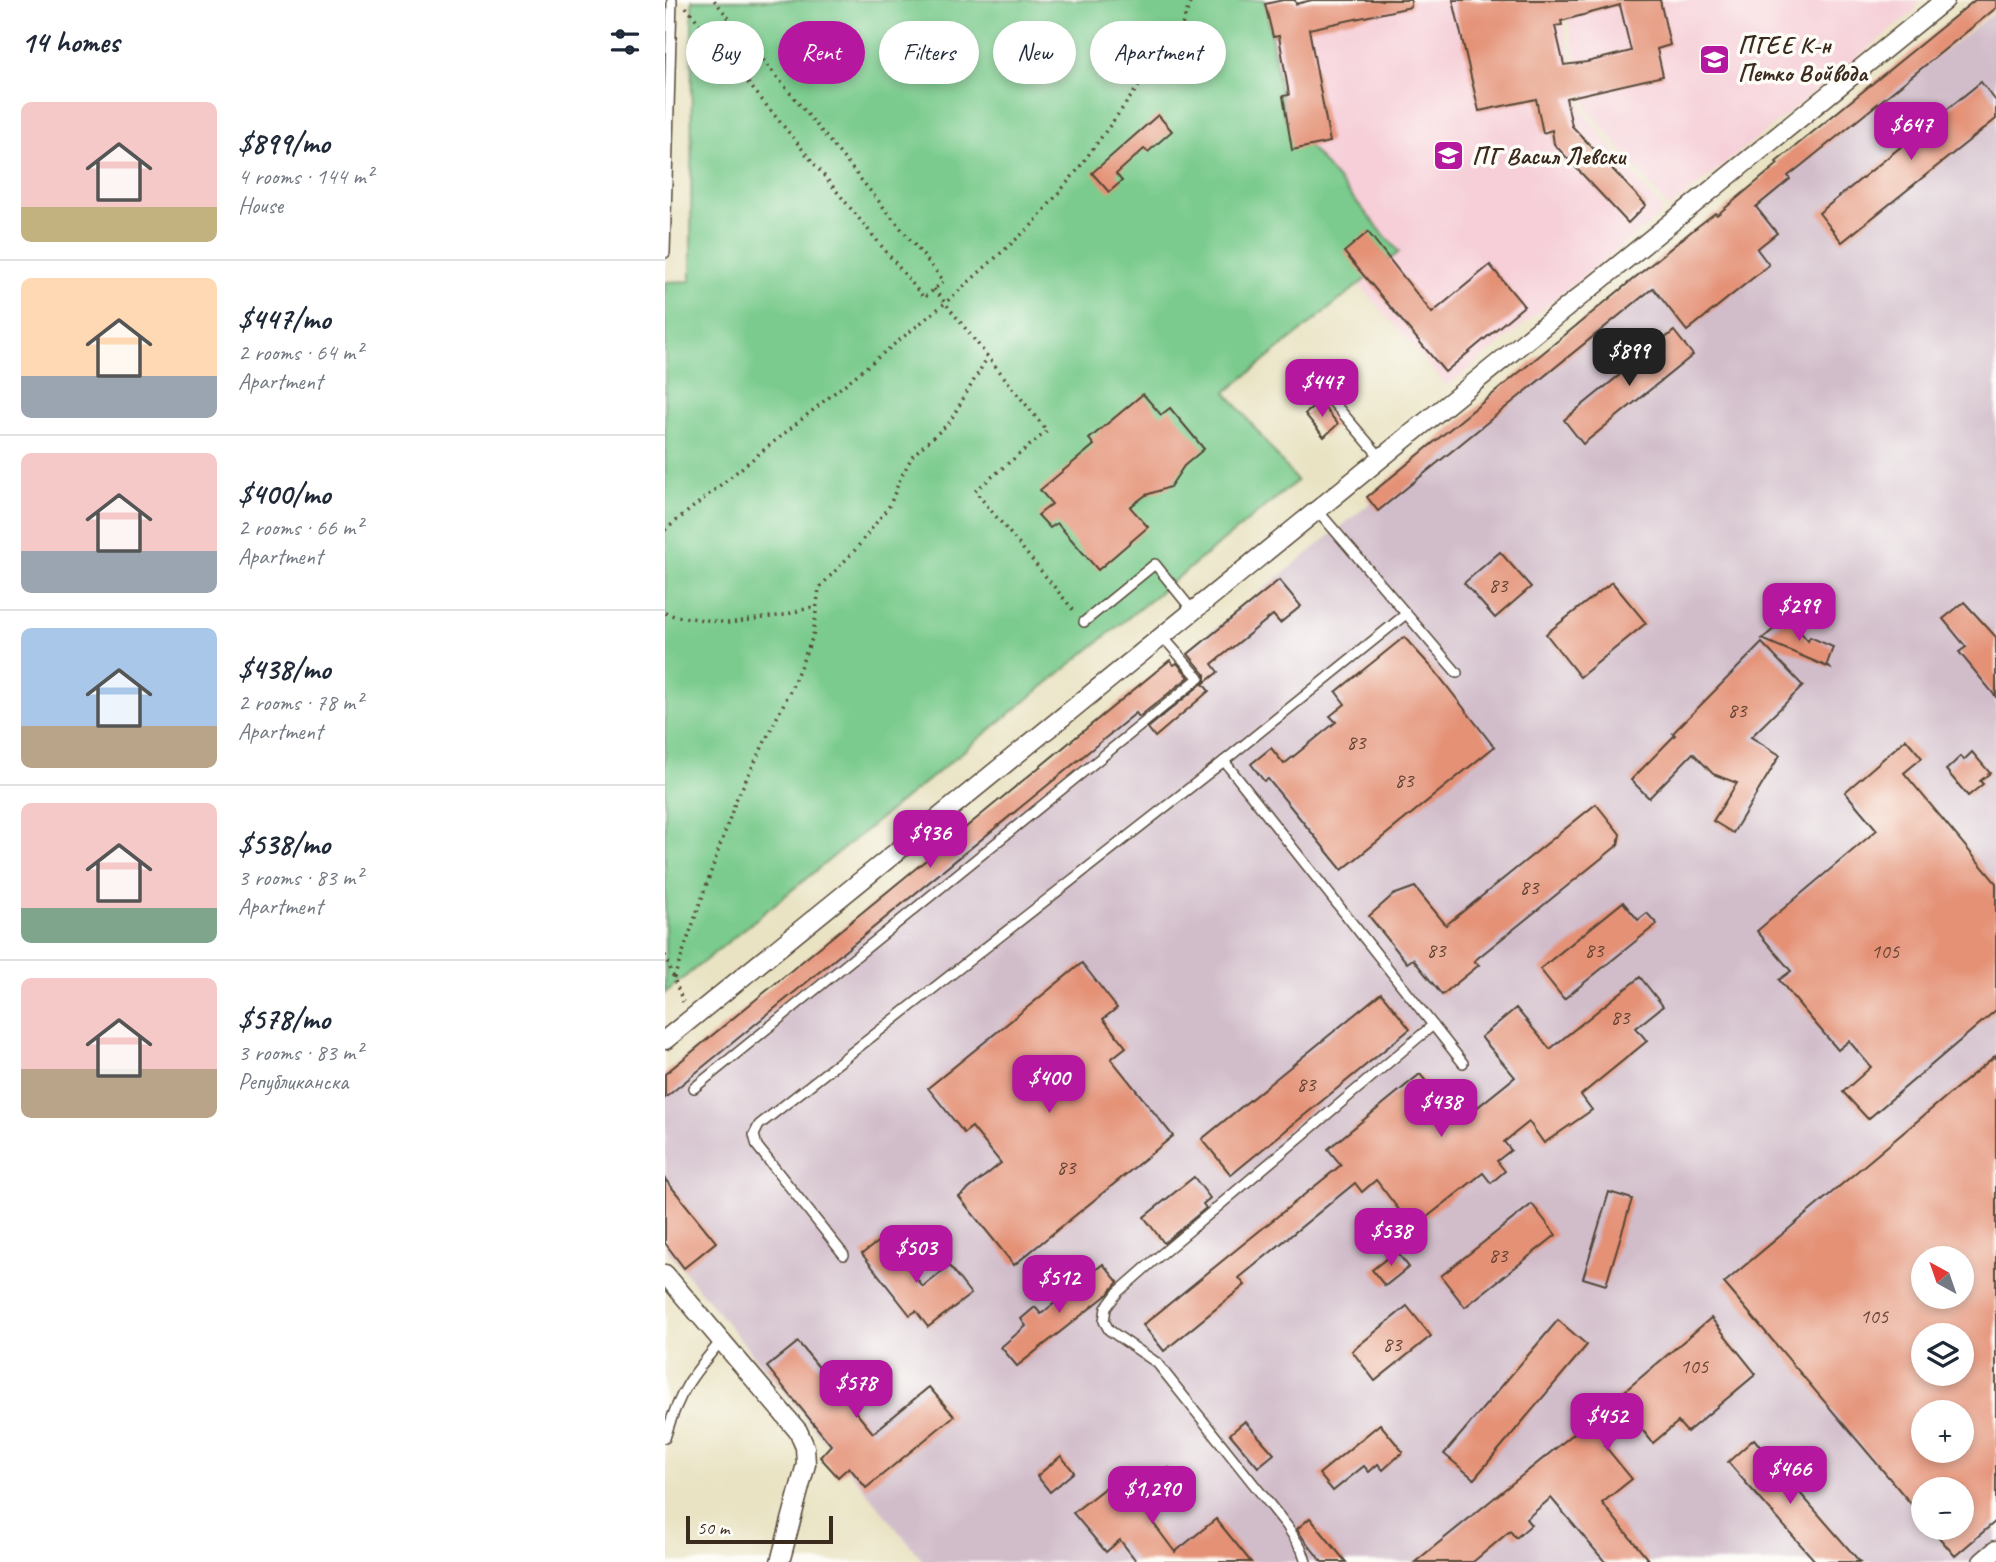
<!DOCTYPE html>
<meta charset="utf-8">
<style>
body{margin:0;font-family:Caveat,sans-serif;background:#f6f6f7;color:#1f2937;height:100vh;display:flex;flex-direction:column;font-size:26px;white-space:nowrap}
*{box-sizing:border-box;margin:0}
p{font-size:23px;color:#747a83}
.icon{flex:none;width:38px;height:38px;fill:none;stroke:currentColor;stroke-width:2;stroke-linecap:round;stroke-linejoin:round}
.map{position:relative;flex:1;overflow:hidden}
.sheet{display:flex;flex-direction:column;background:#fff;width:665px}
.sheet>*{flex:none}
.top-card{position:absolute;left:21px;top:21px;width:665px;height:63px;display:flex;gap:14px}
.needle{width:46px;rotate:320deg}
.tools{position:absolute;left:1246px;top:1246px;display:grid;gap:14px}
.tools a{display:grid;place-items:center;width:63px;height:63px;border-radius:50%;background:#fff;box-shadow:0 4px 10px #0003;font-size:35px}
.scale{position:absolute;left:21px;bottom:18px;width:147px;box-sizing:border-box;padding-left:7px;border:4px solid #3b2a1e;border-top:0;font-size:19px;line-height:24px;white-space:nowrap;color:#3b2a1e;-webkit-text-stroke:5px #fdfcf7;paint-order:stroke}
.price{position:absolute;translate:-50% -60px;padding:0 16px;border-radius:14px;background:#b5179e;color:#fff;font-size:23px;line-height:46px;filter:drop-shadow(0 2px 4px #0008)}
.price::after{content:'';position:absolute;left:50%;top:42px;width:21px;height:16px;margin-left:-10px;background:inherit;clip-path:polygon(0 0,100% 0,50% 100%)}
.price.on{background:#222;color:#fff}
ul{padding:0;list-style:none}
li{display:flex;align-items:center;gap:21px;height:175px;padding:0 21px}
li+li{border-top:2px solid #e0e1e3}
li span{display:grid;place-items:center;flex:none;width:196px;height:140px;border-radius:10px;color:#555}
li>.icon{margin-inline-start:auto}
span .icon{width:84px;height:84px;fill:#fffc;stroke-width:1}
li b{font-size:30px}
h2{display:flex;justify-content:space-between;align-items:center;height:84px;padding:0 21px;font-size:30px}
.tag{padding:0 24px;border-radius:32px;background:#fff;box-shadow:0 4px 10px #0003;font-size:24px;line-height:63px}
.tag.on{background:#b5179e;color:#fff}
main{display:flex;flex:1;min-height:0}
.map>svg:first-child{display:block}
</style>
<main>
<section class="sheet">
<h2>14 homes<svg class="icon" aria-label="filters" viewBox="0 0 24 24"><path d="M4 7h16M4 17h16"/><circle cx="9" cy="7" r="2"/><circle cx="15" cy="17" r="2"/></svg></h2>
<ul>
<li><span style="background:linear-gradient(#f6c9c9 75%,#c2b280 0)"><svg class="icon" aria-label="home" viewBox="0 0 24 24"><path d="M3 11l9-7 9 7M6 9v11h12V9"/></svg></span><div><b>$899/mo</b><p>4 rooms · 144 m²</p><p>House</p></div></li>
<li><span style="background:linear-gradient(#ffd9b3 70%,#9aa5b1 0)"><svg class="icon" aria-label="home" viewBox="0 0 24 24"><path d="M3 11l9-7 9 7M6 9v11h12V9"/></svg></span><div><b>$447/mo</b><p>2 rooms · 64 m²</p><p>Apartment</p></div></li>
<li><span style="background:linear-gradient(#f6c9c9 70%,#9aa5b1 0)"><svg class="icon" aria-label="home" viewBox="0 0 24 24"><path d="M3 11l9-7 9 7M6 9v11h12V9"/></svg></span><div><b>$400/mo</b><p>2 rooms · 66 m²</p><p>Apartment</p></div></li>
<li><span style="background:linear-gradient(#a9c7e8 70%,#b9a48a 0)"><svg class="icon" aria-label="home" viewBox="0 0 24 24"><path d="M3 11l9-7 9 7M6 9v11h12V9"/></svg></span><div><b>$438/mo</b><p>2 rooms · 78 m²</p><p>Apartment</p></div></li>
<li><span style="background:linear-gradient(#f6c9c9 75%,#7fa58c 0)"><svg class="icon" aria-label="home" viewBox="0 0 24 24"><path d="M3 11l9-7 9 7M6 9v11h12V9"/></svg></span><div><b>$538/mo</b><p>3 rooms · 83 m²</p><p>Apartment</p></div></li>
<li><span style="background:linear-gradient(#f6c9c9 65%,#b9a48a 0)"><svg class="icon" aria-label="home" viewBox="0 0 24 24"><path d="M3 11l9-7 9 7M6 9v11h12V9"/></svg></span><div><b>$578/mo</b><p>3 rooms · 83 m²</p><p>Републиканска</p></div></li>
</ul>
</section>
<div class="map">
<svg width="1331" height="1562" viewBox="0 0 1331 1562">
<rect width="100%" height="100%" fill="#fdfcf7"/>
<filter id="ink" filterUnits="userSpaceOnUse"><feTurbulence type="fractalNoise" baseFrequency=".0143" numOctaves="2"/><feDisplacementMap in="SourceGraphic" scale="14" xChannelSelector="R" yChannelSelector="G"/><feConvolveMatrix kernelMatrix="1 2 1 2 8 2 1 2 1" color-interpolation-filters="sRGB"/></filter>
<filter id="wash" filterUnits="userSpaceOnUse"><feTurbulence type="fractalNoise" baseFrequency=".00686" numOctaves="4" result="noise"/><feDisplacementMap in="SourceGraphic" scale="28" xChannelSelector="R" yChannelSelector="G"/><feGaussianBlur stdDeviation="1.57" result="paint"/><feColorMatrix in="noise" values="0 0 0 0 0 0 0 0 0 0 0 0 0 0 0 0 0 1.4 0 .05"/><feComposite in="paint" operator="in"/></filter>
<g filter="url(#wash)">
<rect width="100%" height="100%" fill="#e9e3c3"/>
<!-- built -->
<g fill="#f6cfd8">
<polygon points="587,0 893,0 918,112 999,212 782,386 621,200"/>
<polygon points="898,0 1253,0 1251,10 1004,209 922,108"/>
</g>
<!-- industrial -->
<path fill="#d1bdca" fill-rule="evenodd" d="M1331 11V1562H259L0 1248V1074L962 295ZM1258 1258H1297V1297H1258ZM1258 1335H1297V1374H1258ZM1258 1412H1297V1451H1258ZM1258 1489H1297V1528H1258Z"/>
<!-- green -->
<polygon fill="#7acb8d" stroke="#5a7a56" stroke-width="2" points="27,0 600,0 620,118 734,252 561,392 632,481 0,993 0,282 26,281"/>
<g id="blocks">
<!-- building -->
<g fill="#e49176" fill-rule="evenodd">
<polygon points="618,0 630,0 631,4 647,0 746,0 746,7 644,29 665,142 627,150 618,96 624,95 614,36 608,37 600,4"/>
<path d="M788 0H995L1005 45 992 49 998 76 901 98 907 126 981 205 963 223 889 144 887 130 878 133 871 99 814 111ZM955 5 966 51 922 62 899 65 890 26 897 25 896 21Z"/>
<polygon points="1310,0 1331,0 1331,8 1137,165 1123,176 1125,179 1091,207 1112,233 1092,249 1104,265 1022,331 988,288 713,511 702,497 1028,230 1050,213 1052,215 1113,164 1111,162"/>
<polygon points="1316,82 1331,101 1331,119 1177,242 1154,213"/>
<polygon points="493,115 507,131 483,152 479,149 451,174 457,181 444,192 427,173"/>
<polygon points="703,232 767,313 825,265 859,306 780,372 679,252"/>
<polygon points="1009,331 1028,355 918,444 899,420"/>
<polygon points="478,394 496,415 505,408 539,449 519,466 505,487 481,495 465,507 483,527 433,570 392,523 385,528 373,515 387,504 375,490 429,445 424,439"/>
<polygon points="655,402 673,424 659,437 640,414"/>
<polygon points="835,552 866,587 830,618 799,583"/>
<polygon points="614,580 636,606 615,623 608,615 547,664 553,672 538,684 544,691 490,737 483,728 540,681 540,674 523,654"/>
<polygon points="947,582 981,623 915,677 881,634"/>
<polygon points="1299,602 1331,637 1331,697 1294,652 1301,647 1278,619"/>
<polygon points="1123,617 1143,641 1145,637 1168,647 1162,664 1165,668 1097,639"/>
<polygon points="739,637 770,671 829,747 677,870 603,779 599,781 586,764 606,748 619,764 671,722 665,716 680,704 671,692"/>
<polygon points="1097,643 1138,686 1086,737 1115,755 1068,833 1048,821 1072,783 1048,774 1028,753 984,798 966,780 1010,735 1008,733"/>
<polygon points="505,660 509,665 512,663 524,677 474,717 471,713 455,726 0,1098 0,1074"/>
<polygon points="1241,739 1257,758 1239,773 1331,883 1331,1010 1203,1119 1178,1092 1206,1067 1184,1041 1173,1050 1138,1009 1114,980 1126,971 1092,931 1212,830 1180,792"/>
<polygon points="1307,752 1325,773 1315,781 1318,784 1303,796 1281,770 1296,756 1299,760"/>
<polygon points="931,804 955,834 953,845 809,961 814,965 777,995 748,959 742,963 704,916 728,895 750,887 781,925"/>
<polygon points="958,902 973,920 982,913 992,924 899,999 875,969"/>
<polygon points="417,963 452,1008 438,1019 461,1047 446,1059 508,1136 349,1265 294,1197 336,1163 307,1127 299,1133 263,1088"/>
<polygon points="975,977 998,1006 971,1028 982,1041 916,1095 927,1110 879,1143 864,1122 839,1142 846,1150 832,1161 840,1171 826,1183 818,1173 748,1228 711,1180 697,1192 690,1183 574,1278 580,1285 499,1351 478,1325 676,1165 663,1149 755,1074 794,1122 850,1077 816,1037 851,1008 885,1049"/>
<polygon points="716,993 745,1029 566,1175 537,1139"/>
<path d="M1331 1055V1521L1290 1556 1266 1528H1297V1489H1258V1518L1059 1283ZM1258 1258H1297V1297H1258ZM1258 1335H1297V1374H1258ZM1258 1412H1297V1451H1258Z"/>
<polygon points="529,1177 545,1198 538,1204 541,1208 499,1243 479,1217"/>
<polygon points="0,1179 51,1242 19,1268 0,1243"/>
<polygon points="944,1192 967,1199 941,1285 918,1278"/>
<polygon points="867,1204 891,1235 800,1307 776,1276"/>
<polygon points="219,1237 258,1287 284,1266 306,1294 263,1327 251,1311 245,1315 197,1254"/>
<polygon points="731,1251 744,1267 720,1286 707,1270"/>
<polygon points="438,1264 453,1282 443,1294 352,1366 336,1347 361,1326 356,1319 370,1307 376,1314"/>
<polygon points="742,1306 766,1336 710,1381 687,1351"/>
<polygon points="1046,1318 1091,1374 1022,1432 1013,1422 988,1443 970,1421 939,1445 967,1479 937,1503 985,1562 940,1562 886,1498 861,1519 866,1525 851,1538 845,1531 808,1562 750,1562 922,1423"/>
<polygon points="893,1320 922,1345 809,1479 779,1454"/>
<polygon points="133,1342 208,1433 264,1387 289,1416 201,1488 184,1467 173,1477 155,1457 166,1445 102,1367"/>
<polygon points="580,1421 609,1454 593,1467 565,1434"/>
<polygon points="715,1424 738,1452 718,1470 713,1464 704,1472 699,1466 668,1491 654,1474"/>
<polygon points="1089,1439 1108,1462 1195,1562 1151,1562 1082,1484 1063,1462"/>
<polygon points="396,1456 409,1472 385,1492 372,1476"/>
<polygon points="504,1468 517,1484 480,1512 510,1552 551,1519 586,1562 472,1562 455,1540 441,1552 408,1513 441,1487 452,1501 485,1474 489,1480"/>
<polygon points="645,1518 681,1562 657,1562 638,1538 632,1529"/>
</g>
</g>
</g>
<g filter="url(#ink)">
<use href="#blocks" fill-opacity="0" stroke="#554637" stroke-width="2"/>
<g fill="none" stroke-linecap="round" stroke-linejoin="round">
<defs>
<g id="lane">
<polyline points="0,253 7,0"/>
<polyline points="661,394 717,459"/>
<polyline points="653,511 792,673"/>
<polyline points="419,622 490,564 528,611"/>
<polyline points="559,761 798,1063"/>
<polyline points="29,1088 534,678 498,637"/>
<polyline points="179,1255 92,1146 89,1135 94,1125 559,761 741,614"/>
<path d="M0 1438C14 1392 26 1376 57 1340"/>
<polyline points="641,1562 637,1550 622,1526 492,1363 444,1330 439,1321 441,1308 453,1292 486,1263 768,1025"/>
</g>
<g id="street">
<polyline points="0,1040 1280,0"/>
<polyline points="0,1274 133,1431 140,1447 141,1464 115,1562"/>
<polyline points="1317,1562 1331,1550"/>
</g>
</defs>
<!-- lane casing -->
<use href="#lane" stroke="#554637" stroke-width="12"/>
<!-- street casing -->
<use href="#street" stroke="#554637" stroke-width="21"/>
<!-- path -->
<g stroke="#554637" stroke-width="3.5" stroke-dasharray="2 5" stroke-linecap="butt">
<polyline points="21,7 259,298 279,281 49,0"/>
<polyline points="269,289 382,431 310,491 410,612"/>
<polyline points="0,530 279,304 366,226 411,172 516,28 526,0"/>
<polyline points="0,613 9,616 64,623 119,615 151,606"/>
<polyline points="0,955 18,1002"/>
<polyline points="9,978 71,800 126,689 148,636 154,588 190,550 225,505 235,479 248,455 284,423 322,358"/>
</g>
<!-- lane -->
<use href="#lane" stroke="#fff" stroke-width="9"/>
<!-- street -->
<use href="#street" stroke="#fff" stroke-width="18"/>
</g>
</g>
<!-- icons -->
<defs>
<symbol id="school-square" viewBox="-11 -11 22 22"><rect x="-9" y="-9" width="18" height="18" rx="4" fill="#b5179e" stroke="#fdfcf7"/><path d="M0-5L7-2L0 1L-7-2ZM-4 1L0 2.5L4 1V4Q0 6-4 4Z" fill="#fff"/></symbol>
</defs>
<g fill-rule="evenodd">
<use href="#school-square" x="1032" y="42" width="35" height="35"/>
<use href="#school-square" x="766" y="138" width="35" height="35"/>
</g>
<g text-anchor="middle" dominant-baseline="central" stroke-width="7" stroke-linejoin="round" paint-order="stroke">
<!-- number labels -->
<g font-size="21" fill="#654434">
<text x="833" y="585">83</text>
<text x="1072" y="710">83</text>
<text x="691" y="742">83</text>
<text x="739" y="780">83</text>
<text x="864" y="887">83</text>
<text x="771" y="950">83</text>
<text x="929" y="950">83</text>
<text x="1220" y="951">105</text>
<text x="955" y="1017">83</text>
<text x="641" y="1084">83</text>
<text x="401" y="1167">83</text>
<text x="833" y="1255">83</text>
<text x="1209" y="1316">105</text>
<text x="727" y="1344">83</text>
<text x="1029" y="1366">105</text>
</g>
<!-- poi labels -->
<g font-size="24" font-weight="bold" fill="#3b2a1e" stroke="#fdfcf7" text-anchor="start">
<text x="1073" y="45">ПГЕЕ К-н<tspan x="1073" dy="28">Петко Войвода</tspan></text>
<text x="807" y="156">ПГ Васил Левски</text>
</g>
</g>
</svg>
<div class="tools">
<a><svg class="needle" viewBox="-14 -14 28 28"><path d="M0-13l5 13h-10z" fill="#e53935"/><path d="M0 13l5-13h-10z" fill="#747a83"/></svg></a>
<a><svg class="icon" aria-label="layers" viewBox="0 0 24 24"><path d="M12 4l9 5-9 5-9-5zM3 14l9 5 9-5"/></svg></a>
<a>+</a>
<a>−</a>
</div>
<div class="scale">50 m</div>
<b class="price" style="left:1246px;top:162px">$647</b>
<b class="price on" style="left:964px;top:388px">$899</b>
<b class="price" style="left:657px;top:419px">$447</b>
<b class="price" style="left:1134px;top:643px">$299</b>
<b class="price" style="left:265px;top:870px">$936</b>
<b class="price" style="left:384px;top:1115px">$400</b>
<b class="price" style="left:776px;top:1139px">$438</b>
<b class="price" style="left:726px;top:1268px">$538</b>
<b class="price" style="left:251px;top:1285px">$503</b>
<b class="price" style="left:394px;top:1315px">$512</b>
<b class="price" style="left:191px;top:1420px">$578</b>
<b class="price" style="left:942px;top:1453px">$452</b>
<b class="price" style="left:1125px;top:1506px">$466</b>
<b class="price" style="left:487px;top:1526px">$1,290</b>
<div class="top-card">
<a class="tag">Buy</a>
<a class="tag on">Rent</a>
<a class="tag">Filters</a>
<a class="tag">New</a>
<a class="tag">Apartment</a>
</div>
</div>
</main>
